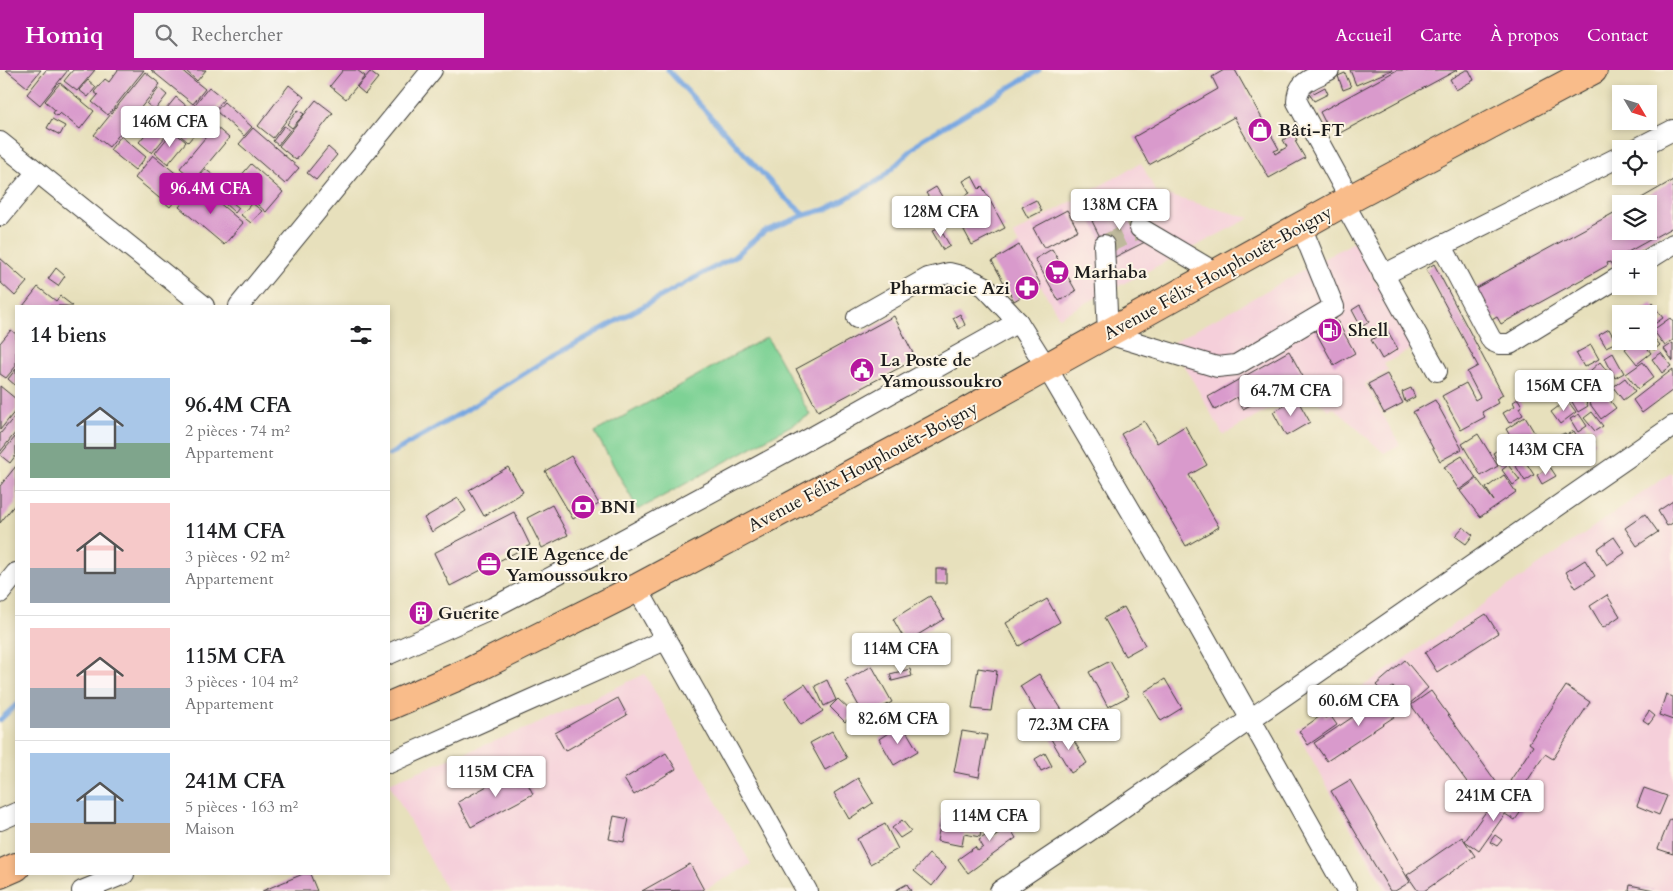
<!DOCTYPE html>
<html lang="fr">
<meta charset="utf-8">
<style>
body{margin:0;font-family:Cardo,serif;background:#f6f6f6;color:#202124;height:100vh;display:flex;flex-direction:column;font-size:19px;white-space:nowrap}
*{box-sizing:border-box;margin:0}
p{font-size:16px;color:#757577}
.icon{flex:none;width:28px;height:28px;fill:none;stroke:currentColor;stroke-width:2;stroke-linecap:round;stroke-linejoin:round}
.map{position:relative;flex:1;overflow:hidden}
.drawer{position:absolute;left:15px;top:235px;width:375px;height:570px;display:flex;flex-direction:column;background:#fff;border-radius:0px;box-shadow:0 2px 8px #0003}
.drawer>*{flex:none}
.needle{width:32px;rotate:128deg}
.fabs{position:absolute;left:1612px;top:15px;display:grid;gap:10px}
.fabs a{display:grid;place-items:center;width:45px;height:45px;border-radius:0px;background:#fff;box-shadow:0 2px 8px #0003;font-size:25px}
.price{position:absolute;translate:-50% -42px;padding:0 11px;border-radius:5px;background:#fff;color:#222;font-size:16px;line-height:32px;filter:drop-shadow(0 1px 2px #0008)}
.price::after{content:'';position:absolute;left:50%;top:30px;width:15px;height:11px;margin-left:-8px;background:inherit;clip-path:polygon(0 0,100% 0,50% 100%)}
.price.selected{background:#b5179e;color:#fff}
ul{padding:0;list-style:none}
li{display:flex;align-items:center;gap:15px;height:125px;padding:0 15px}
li+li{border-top:1px solid #e0e0e0}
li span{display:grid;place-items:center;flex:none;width:140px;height:100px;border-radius:0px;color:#555}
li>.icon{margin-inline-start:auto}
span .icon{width:60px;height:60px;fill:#fffc;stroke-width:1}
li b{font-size:21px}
h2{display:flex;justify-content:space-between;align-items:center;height:60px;padding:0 15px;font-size:21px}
header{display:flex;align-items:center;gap:30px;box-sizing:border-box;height:70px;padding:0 25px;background:#b5179e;color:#fff}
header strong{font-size:24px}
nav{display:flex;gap:28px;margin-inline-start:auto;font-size:18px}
.search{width:350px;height:45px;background:#f6f6f6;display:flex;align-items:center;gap:12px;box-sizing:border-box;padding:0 18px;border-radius:0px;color:#757577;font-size:19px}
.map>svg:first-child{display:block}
</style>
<header>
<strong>Homiq</strong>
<div class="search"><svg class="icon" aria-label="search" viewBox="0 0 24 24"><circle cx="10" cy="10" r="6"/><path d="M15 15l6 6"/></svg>Rechercher</div>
<nav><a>Accueil</a><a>Carte</a><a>À propos</a><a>Contact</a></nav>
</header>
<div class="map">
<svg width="1673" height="821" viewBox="0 0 1673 821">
<rect width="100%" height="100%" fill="#fcf5e5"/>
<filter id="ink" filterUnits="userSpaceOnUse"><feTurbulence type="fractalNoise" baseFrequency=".02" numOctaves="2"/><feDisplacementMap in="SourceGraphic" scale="10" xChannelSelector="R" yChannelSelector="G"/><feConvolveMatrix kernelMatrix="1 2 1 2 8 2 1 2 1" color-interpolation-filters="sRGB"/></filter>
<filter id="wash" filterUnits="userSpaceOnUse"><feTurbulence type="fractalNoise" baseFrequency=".0096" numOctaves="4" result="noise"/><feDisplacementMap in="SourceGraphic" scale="20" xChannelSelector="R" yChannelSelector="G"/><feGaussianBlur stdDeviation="1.12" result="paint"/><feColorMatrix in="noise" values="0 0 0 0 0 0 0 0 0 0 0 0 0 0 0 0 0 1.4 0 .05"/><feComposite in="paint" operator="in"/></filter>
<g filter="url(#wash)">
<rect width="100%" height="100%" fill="#e7e0bc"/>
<!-- built -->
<g fill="#f5cfda">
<polygon points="1141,93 1156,122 1250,148 1059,247 1041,216 1014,231 992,191 1019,175 1013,164"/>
<polygon points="1354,172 1413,278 1384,294 1388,301 1365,314 1400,375 1384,383 1334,338 1329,340 1303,321 1223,365 1172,273"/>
<polygon points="1671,403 1673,406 1673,821 1386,821 1296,661 1411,584"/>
<polygon points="645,604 751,794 703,821 447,821 389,713 530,657"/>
</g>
<!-- green -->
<polygon fill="#7ed295" stroke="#4d7758" points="767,267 810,345 638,440 595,362"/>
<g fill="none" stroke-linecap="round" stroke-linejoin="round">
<!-- stream -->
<g stroke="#78a7e1" stroke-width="5">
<polyline points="668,0 783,126 805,145"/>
<polyline points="389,385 468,339 551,287 709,200 734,187 765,161 805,145 827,139 881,109 923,69 1039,0"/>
<polyline points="0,650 16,635"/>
</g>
</g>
<g id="blocks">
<!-- building -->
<g fill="#d99acc">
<polygon points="6,0 41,0 27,17"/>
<polygon points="46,0 68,0 40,35 27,24"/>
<polygon points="73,0 95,0 77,21 64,11"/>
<polygon points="118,0 144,0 108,45 92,32 98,25 94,22 105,9 109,12"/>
<polygon points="151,0 181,0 205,19 193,34"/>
<polygon points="185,0 206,0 197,11"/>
<polygon points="343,0 357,0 365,6 346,29 330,16"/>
<polygon points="1224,0 1235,0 1279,79 1274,81 1275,84 1287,77 1283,70 1294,64 1297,70 1295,71 1305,88 1269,108 1234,47 1149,95 1134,67 1218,19 1212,7"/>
<polygon points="1350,0 1392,0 1356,15"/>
<polygon points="1397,0 1457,0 1340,63 1335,53 1327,56 1320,42"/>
<polygon points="1466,0 1469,0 1474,10 1456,20 1450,9"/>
<polygon points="145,2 160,14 109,77 94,65"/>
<polygon points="370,2 378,8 365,24 357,17"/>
<polygon points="1345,3 1351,17 1343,20 1338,6"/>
<polygon points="88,10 96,17 88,27 79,20"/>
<polygon points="60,13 94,41 80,59 60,43 57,46 53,43 55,40 45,31"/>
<polygon points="289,15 304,27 273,68 258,56"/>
<polygon points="209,17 224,29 188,72 174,60"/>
<polygon points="1325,17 1328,24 1314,31 1310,25"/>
<polygon points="159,18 167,25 155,40 147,34"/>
<polygon points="176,27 189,38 152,83 139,72"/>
<polygon points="316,30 333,43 296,90 279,76"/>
<polygon points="224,32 252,57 244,66 216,41"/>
<polygon points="298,40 304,44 292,58 287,54"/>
<polygon points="139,43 147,50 135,65 127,58"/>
<polygon points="52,49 65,56 60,65 47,58"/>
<polygon points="215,56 229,68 194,110 180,98"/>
<polygon points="284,56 290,60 278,75 273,71"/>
<polygon points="253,58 299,98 285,114 239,74"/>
<polygon points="173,61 186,72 168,94 155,83"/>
<polygon points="121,66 146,87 135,100 110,80"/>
<polygon points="328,77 337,85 316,110 307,103"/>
<polygon points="153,85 189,114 170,137 135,108"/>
<polygon points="251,94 283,122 266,142 234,114"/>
<polygon points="205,99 220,110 212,120 197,109"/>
<polygon points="972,106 979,119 982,116 1005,158 972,175 950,134 970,123 963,111"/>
<polygon points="1673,110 1673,157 1619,187 1621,190 1621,200 1616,203 1610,192 1607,193 1608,195 1501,254 1497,247 1490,251 1474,219 1621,139 1621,161 1649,161 1649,134 1631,134"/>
<polygon points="198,115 243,153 224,175 179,137"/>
<polygon points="936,117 946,133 937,139 926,123"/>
<polygon points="226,127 239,138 235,143 223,132"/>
<polygon points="1036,130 1042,141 1028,148 1022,137"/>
<polygon points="252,133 262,141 251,153 241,145"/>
<polygon points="1128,133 1147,171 1111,189 1092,151"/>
<polygon points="1067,140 1078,160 1044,178 1033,158"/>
<polygon points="939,157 950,176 943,180 932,161"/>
<polygon points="1019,175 1041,215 1014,231 992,191"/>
<polygon points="1052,179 1076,221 1059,231 1035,189"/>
<polygon points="0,188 27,212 15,226 0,212"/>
<polygon points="1434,194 1503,325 1496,329 1498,333 1482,342 1485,347 1461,360 1442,326 1466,313 1475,330 1480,327 1467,302 1478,296 1426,199"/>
<polygon points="56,198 65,206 58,216 48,209"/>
<polygon points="38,217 56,231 60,226 73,236 23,236"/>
<polygon points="1652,233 1663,248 1649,258 1649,244 1639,242"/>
<polygon points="1360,235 1369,252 1361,257 1352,240"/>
<polygon points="1329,236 1355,283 1334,295 1308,248"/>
<polygon points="960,244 965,255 959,259 953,248"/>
<polygon points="894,246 916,289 818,341 796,299"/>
<polygon points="1670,248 1673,252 1673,270 1665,276 1653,260"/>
<polygon points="1609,259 1616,272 1606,277 1599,265"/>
<polygon points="11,260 16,264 16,296 6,308 0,304 0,273"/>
<polygon points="1387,260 1398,279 1382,289 1371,270"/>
<polygon points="1650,263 1660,275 1654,280 1648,271"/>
<polygon points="1635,271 1642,271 1651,283 1637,294 1625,279"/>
<polygon points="1673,273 1673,291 1664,279"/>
<polygon points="1591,275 1599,289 1584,297 1576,283"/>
<polygon points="1289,281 1307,314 1282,329 1277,321 1243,339 1237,327 1215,340 1208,327"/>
<polygon points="1613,283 1624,303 1615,308 1605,288"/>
<polygon points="1661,283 1671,296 1662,303 1652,289"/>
<polygon points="1600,292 1613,309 1602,317 1590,301"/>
<polygon points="1643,292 1654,307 1638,319 1626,304"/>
<polygon points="16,299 16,316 8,309"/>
<polygon points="1673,299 1673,320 1642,343 1633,330"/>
<polygon points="1387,304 1403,333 1384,343 1368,314"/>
<polygon points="1625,308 1635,321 1623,330 1613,317"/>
<polygon points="0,316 16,329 16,340 0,360"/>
<polygon points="1411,318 1415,327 1405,332 1402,322"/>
<polygon points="1578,319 1588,336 1578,342 1568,325"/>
<polygon points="1601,319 1616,338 1601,349 1587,330"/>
<polygon points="1297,329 1310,352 1286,366 1273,342"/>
<polygon points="1518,329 1522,336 1519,338 1523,345 1509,353 1503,343 1515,336 1513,332"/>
<polygon points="1435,330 1462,379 1440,391 1413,342"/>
<polygon points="1567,330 1576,342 1560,354 1551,342"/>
<polygon points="1592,342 1603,356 1595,361 1584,348"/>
<polygon points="1579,344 1587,356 1578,362 1570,349"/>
<polygon points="16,345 16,362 0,382 0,364"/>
<polygon points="1525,347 1534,362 1515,374 1506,359"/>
<polygon points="1144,351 1157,373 1185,356 1207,395 1189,405 1219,457 1186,476 1121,364"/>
<polygon points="1574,361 1582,376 1564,385 1554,368 1565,363 1566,365"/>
<polygon points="1478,364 1498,396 1481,406 1462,374"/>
<polygon points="1589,365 1595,372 1586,379 1580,371"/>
<polygon points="16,366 16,385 10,393 0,385"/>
<polygon points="1551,368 1561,383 1554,388 1544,372"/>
<polygon points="1541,369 1552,388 1545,392 1533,374"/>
<polygon points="1528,370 1533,377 1528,380 1523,372"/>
<polygon points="1502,377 1510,390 1501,396 1493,383"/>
<polygon points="1518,380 1534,405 1525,411 1509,385"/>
<polygon points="1535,382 1539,388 1534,392 1530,385"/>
<polygon points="571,386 599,434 573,449 545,401"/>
<polygon points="1462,386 1476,408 1459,420 1444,397"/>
<polygon points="1508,395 1520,410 1513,415 1502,400"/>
<polygon points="16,396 16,433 0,453 0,416"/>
<polygon points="508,397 523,422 484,446 469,420"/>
<polygon points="1550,397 1556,406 1542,414 1537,405"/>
<polygon points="1504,405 1516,422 1480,447 1460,421 1477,409 1494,431 1486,418"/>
<polygon points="458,428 466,441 432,462 424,448"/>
<polygon points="1673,431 1673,453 1667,456 1658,441"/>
<polygon points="552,435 568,465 542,478 527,448"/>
<polygon points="514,442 530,475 450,516 434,483"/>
<polygon points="1645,444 1658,462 1637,476 1625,458"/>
<polygon points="1463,457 1473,465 1466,474 1455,466"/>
<polygon points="1614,467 1625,483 1607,495 1597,479"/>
<polygon points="1585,490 1595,506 1576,518 1566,502"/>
<rect x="936" y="499" width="10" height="14"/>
<polygon points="1607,525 1620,546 1603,558 1590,536"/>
<polygon points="930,526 944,549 906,572 893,549"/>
<polygon points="1047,529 1060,552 1019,576 1006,553"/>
<polygon points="425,535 430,546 418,552 413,541"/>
<polygon points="1124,537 1145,575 1125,586 1104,548"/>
<polygon points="1486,544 1498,563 1437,602 1425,583"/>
<polygon points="1405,590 1428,618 1408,635 1393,617 1384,624 1376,615"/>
<polygon points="1110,591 1129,626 1108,637 1089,602"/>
<polygon points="872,596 892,632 865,647 845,611"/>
<polygon points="978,598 997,601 991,641 972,639"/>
<polygon points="910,599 912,606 892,611 890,604"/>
<polygon points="1039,604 1062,640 1042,652 1020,616"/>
<polygon points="1165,609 1182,638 1161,651 1144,622"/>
<polygon points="827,610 836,630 824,636 815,616"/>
<polygon points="805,614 823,641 801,655 784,628"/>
<polygon points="1566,616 1590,632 1553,689 1545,684 1522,719 1510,711 1533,676 1529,673"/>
<polygon points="1431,621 1502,720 1483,734 1411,635"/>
<polygon points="1390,622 1403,641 1327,691 1314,673"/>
<polygon points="1666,624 1673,627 1673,650 1659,645"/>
<polygon points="618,628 627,645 565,681 555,663"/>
<polygon points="838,629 853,643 845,652 830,637"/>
<polygon points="1649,641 1655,646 1649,654 1643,650"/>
<polygon points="1323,644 1325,648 1330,645 1337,655 1308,675 1299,661"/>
<polygon points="902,654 918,681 894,695 879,669"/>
<polygon points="1067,659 1087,693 1071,703 1051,669"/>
<polygon points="832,661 847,688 825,700 810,673"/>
<polygon points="962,661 987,665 979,707 954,702"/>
<polygon points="666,683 676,699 634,725 624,709"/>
<polygon points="1045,683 1052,696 1041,701 1035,689"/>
<polygon points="520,698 533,724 471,757 458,732"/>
<polygon points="858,708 873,733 849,749 834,723"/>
<polygon points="1350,710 1410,812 1395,821 1390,821 1331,721"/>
<polygon points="1644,718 1667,726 1659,745 1637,736"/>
<polygon points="1520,723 1529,730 1515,750 1505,744 1479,781 1465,771 1492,733 1506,743"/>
<polygon points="944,735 969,740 967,752 982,755 980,767 964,764 962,776 937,771"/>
<polygon points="1001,738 1015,758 1011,760 1016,768 968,803 958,789 975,777 978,781 983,777 979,770 991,762 994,767 1000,763 988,747"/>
<polygon points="614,746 629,749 624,772 609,769"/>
<polygon points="1670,749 1673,750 1673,784 1658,779"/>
<polygon points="902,750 911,761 900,768 892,758"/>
<polygon points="885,754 898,779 870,794 857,769"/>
<polygon points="1495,765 1502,770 1497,776 1490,772"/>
<polygon points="1462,767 1475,786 1424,821 1418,821 1407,805"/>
<polygon points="929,784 946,798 932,816 914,801"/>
<polygon points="690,794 704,820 642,821"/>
<polygon points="303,804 310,804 317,821 262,821"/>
<polygon points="907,814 911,821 894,821"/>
<polygon points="1630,815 1654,820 1654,821 1629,821"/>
</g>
</g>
</g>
<g filter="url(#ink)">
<use href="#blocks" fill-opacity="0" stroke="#3a3934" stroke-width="1"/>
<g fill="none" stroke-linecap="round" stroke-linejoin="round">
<!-- minor-tunnel -->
<polyline stroke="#beb99c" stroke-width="20" stroke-dasharray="20 10" stroke-linecap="butt" points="1104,175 1140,158"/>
<defs>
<g id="minor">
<path d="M1329 0C1312 9 1297 11 1297 32L1350 129"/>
<polyline points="0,72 204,236"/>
<polyline points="1636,79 1673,60"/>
<polyline points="1344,133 1437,301"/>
<polyline points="0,146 37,102"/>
<polyline points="1140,158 1216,203"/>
<polyline points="1104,175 1108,264 1217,297 1236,295 1334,237 1301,156"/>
<polyline points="1442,176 1492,271 1499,274 1510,274 1621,206"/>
<polyline points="1649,189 1673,174"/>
<polyline points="1383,205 1621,86"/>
<polyline points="239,236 432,0"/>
<polyline points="857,248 928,208 949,203 965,207 984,216 1018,252 1047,298 1199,557 1347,821"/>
<polyline points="637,518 807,821"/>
<polyline points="0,523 16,503"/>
<polyline points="389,584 492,538 613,475 791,379 1018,252"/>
<polyline points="389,693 665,570"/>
<polyline points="0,750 16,743"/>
<polyline points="82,821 124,804"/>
<polyline points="1000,821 1082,766 1673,356"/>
</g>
<g id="highway">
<polyline points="389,636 473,600 637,518 935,359 1350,129 1593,0"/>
<polyline points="0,804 16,797"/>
</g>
</defs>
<!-- minor casing -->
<use href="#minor" stroke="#3a3934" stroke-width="22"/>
<!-- highway casing -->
<use href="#highway" stroke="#3a3934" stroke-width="30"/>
<!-- minor -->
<use href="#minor" stroke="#fff" stroke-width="20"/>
<!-- highway -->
<use href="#highway" stroke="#f9bc8a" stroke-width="28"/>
</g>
</g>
<!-- icons -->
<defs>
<symbol id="shop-disc" viewBox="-11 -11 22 22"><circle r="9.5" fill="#b5179e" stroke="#fcf5e5"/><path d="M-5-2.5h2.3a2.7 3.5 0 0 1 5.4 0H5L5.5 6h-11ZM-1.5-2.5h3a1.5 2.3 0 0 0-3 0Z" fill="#fff"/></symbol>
<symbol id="supermarket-disc" viewBox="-11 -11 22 22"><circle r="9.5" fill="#b5179e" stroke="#fcf5e5"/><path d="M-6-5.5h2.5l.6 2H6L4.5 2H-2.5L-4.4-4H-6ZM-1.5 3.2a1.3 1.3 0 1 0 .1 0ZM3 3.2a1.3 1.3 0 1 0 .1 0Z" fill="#fff"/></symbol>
<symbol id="pharmacy-disc" viewBox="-11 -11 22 22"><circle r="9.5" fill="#b5179e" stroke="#fcf5e5"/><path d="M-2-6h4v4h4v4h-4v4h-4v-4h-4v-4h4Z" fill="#fff"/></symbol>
<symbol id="fuel-disc" viewBox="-11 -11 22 22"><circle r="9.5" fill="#b5179e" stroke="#fcf5e5"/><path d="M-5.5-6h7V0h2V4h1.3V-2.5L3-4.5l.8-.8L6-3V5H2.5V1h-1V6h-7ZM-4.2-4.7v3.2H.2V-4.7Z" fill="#fff"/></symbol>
<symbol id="civic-disc" viewBox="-11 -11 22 22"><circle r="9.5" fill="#b5179e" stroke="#fcf5e5"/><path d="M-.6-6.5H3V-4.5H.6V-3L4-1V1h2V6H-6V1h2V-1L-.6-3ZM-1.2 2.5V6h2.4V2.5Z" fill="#fff"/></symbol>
<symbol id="bank-disc" viewBox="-11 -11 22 22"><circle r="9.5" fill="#b5179e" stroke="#fcf5e5"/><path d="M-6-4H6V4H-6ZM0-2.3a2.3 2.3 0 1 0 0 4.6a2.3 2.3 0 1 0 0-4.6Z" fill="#fff"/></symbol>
<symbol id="office-disc" viewBox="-11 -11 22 22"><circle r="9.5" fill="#b5179e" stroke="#fcf5e5"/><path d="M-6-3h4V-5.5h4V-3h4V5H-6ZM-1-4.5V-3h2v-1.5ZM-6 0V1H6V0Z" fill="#fff"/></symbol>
<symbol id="building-disc" viewBox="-11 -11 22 22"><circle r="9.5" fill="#b5179e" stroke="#fcf5e5"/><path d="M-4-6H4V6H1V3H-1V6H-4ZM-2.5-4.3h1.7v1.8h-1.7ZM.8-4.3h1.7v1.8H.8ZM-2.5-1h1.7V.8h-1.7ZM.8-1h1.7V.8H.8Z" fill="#fff"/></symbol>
</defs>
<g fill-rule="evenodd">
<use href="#shop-disc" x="1246" y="46" width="28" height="28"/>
<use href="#supermarket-disc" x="1043" y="188" width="28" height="28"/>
<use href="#pharmacy-disc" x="1013" y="204" width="28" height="28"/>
<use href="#fuel-disc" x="1316" y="246" width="28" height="28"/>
<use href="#civic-disc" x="848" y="286" width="28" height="28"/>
<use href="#bank-disc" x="569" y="423" width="28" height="28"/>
<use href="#office-disc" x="475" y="480" width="28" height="28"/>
<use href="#building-disc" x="407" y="529" width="28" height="28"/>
</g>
<g text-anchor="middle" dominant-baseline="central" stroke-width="4" stroke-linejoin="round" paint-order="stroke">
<!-- poi labels -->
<g font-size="18" font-weight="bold" fill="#1c1c1c" stroke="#fcf5e5" text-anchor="start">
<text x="1278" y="60">Bâti-FT</text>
<text x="1074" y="202">Marhaba</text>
<text x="1010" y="218" text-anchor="end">Pharmacie Azi</text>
<text x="1348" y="260">Shell</text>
<text x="880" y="290">La Poste de<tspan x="880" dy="21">Yamoussoukro</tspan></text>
<text x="600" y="437">BNI</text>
<text x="506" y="484">CIE Agence de<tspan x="506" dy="21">Yamoussoukro</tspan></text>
<text x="438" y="543">Guerite</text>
</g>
<!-- street labels -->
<g font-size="18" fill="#1c1c1c" stroke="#fcf5e5">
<text transform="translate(1218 203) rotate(-29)">Avenue Félix Houphouët-Boigny</text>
<text transform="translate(863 397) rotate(-28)">Avenue Félix Houphouët-Boigny</text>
</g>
</g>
</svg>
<div class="fabs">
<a><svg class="needle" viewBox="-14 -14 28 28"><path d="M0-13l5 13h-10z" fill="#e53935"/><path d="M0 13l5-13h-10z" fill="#757577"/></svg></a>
<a><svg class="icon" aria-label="locate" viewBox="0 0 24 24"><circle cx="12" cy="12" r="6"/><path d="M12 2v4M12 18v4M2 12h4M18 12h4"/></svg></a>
<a><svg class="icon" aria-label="layers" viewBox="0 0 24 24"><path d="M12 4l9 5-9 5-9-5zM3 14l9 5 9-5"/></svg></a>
<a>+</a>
<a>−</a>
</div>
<b class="price" style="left:170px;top:78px">146M CFA</b>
<b class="price selected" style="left:211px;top:145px">96.4M CFA</b>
<b class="price" style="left:1120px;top:161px">138M CFA</b>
<b class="price" style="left:941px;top:168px">128M CFA</b>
<b class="price" style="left:1564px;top:342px">156M CFA</b>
<b class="price" style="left:1291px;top:347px">64.7M CFA</b>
<b class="price" style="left:1546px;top:406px">143M CFA</b>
<b class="price" style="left:901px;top:605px">114M CFA</b>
<b class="price" style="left:1359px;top:657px">60.6M CFA</b>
<b class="price" style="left:898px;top:675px">82.6M CFA</b>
<b class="price" style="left:1069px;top:681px">72.3M CFA</b>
<b class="price" style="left:496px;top:728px">115M CFA</b>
<b class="price" style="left:1494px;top:752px">241M CFA</b>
<b class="price" style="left:990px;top:772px">114M CFA</b>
<section class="drawer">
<h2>14 biens<svg class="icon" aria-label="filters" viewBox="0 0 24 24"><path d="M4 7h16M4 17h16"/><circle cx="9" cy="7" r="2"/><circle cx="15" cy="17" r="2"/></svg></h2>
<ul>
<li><span style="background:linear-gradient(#a9c7e8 65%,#7fa58c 0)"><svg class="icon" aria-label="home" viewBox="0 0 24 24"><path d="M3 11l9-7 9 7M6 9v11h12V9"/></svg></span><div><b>96.4M CFA</b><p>2 pièces · 74 m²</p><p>Appartement</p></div></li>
<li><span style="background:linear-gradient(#f6c9c9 65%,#9aa5b1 0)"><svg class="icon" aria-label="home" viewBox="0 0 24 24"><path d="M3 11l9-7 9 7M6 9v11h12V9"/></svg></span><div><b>114M CFA</b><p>3 pièces · 92 m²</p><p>Appartement</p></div></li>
<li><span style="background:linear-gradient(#f6c9c9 60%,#9aa5b1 0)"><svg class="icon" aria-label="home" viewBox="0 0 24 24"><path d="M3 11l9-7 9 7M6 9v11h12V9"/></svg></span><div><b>115M CFA</b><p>3 pièces · 104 m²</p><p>Appartement</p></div></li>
<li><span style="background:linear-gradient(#a9c7e8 70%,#b9a48a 0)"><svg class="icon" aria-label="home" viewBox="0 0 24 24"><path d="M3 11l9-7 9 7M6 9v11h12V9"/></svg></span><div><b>241M CFA</b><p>5 pièces · 163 m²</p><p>Maison</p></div></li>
</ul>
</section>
</div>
